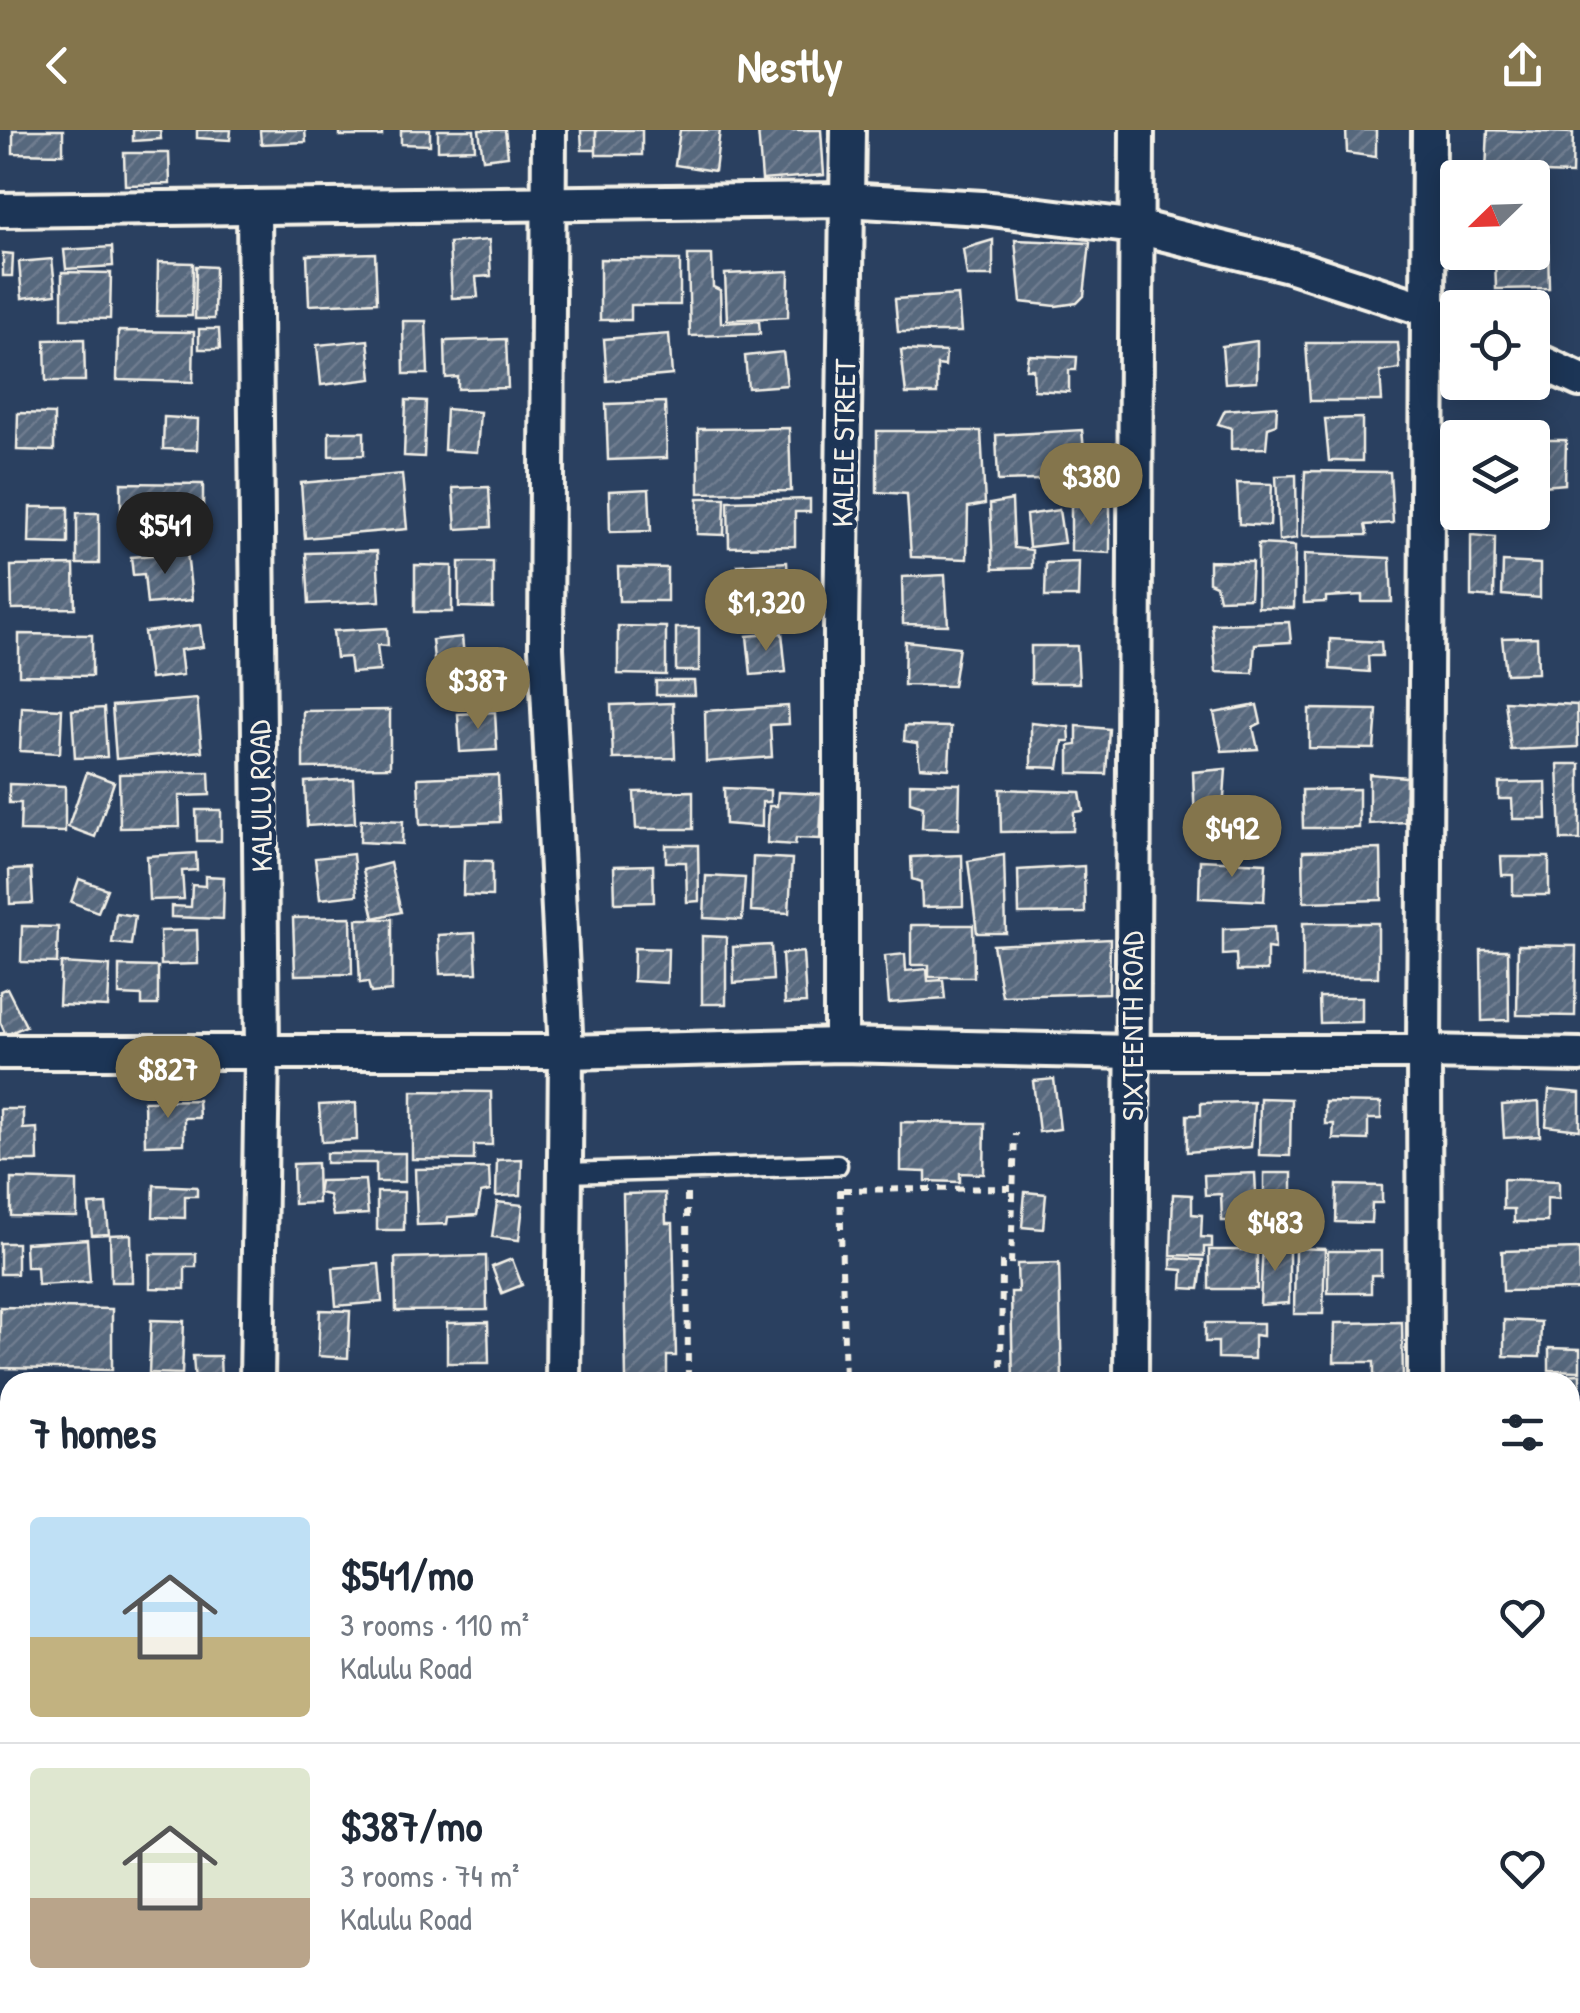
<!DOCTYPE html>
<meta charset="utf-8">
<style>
body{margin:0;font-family:"Patrick Hand",sans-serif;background:#f6f6f7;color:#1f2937;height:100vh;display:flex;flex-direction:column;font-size:38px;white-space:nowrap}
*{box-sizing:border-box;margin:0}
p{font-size:32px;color:#747a83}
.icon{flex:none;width:55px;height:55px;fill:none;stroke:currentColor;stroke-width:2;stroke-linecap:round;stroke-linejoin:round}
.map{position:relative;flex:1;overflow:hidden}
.sheet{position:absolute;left:0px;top:1242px;width:1580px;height:642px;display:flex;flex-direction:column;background:#fff;border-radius:30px 30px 0 0;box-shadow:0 5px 25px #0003}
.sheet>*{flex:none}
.needle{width:65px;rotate:247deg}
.controls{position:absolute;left:1440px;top:30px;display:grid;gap:20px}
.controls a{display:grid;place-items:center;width:110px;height:110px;border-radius:10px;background:#fff;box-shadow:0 5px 25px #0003;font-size:50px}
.price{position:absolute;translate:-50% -85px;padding:0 22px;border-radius:35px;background:#84754c;color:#fff;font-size:32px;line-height:65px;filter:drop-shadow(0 2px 5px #0008)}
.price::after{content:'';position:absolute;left:50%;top:60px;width:30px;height:22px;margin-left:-15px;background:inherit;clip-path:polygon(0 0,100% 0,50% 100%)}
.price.current{background:#222;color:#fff}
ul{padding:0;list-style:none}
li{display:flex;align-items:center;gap:30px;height:250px;padding:0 30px}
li+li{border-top:2px solid #e0e1e3}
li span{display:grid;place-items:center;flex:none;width:280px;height:200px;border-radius:10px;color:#555}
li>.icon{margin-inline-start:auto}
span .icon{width:120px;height:120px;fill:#fffc;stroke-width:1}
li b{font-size:42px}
h2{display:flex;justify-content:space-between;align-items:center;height:120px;padding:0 30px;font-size:42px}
header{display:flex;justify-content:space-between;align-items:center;height:130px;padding:0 30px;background:#84754c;color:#fff;font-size:45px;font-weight:800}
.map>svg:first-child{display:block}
</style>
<header><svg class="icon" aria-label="back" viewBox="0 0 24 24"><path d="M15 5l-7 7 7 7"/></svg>Nestly<svg class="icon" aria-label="share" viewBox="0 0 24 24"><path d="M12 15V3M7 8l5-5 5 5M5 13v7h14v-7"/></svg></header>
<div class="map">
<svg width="1580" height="1883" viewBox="0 0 1580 1883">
<defs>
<pattern id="building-hatch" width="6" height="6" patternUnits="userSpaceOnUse" patternTransform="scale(2.5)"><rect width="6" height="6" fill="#56677d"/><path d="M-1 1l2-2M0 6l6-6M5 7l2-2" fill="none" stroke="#6f7d8f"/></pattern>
</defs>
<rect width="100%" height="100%" fill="#2a4060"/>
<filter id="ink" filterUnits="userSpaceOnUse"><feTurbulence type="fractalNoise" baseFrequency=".01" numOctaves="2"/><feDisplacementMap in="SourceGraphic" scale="20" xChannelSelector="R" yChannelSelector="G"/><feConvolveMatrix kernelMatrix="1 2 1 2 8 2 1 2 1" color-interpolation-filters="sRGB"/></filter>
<g filter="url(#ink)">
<!-- building -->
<g fill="url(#building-hatch)" stroke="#f4f1e8" stroke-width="2.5">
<polygon points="13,0 63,0 63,24 13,23"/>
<polygon points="133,0 160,0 161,9 133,11"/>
<polygon points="197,0 231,0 230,10 197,8"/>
<polygon points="260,0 305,0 306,12 261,14"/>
<rect x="340" y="0" width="42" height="6"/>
<polygon points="401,0 430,0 430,15 401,14"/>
<polygon points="438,0 474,0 475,19 438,20"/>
<polygon points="479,0 505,0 508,26 483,29"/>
<polygon points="581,0 605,0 606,20 582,20"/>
<rect x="596" y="0" width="46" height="25"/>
<polygon points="680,0 720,0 715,41 675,35"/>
<polygon points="758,0 821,0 824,45 762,50"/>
<polygon points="1346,0 1376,0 1376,27 1347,23"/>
<polygon points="1488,0 1573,3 1572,44 1486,41"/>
<polygon points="124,23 169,23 170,54 125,55"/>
<polygon points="1532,87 1533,114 1548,114 1549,158 1496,159 1495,122 1532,122"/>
<polygon points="489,110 491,146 476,147 478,167 452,168 449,113"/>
<polygon points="993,110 993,146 967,146 963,119"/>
<polygon points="1015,110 1090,113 1084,166 1077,173 1056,176 1021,172"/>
<polygon points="112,117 113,136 66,139 64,120"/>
<polygon points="3,123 13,124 12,146 3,146"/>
<polygon points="375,123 377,172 309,175 307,125"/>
<polygon points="688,125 712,125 713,157 720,160 721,193 759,191 760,204 690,206"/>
<polygon points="52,129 56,164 22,168 19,132"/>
<polygon points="600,129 680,130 680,175 631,175 631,190 600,190"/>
<polygon points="158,132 193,133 192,186 157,186"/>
<polygon points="196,136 215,137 214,189 195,189"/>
<polygon points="789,141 788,187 727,190 725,144"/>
<polygon points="62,142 111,143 110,189 62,188"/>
<polygon points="958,165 961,202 898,202 895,169"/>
<polygon points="403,191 426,191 428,244 404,244"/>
<polygon points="199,199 219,199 220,219 199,219"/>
<polygon points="118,201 194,202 193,252 117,250"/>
<polygon points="669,204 672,245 607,251 604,209"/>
<polygon points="84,209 85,251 46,251 45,210"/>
<polygon points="506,209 508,258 458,259 458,247 446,248 445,211"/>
<polygon points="368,210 372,249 321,255 317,215"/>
<polygon points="1257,211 1257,251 1225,253 1222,216"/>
<polygon points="1306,213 1398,213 1400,239 1380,242 1382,271 1310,271"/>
<polygon points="901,220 946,222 945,236 937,235 937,264 906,264"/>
<polygon points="783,222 787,255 748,258 745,226"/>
<polygon points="1028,225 1077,227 1076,240 1069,240 1069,262 1034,260 1033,239 1026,239"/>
<polygon points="406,270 426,271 424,327 404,326"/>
<polygon points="665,272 667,328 608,330 606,274"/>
<polygon points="1277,276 1276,294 1268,297 1266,318 1231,319 1231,298 1218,294 1225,280"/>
<polygon points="446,279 480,282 477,322 444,320"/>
<polygon points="18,283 54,284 54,321 17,320"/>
<polygon points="164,287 198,289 197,320 163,319"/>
<polygon points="1362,288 1362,331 1329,331 1325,289"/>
<polygon points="789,298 791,361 699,363 698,299"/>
<polygon points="1082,300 1087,349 998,351 996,305"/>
<polygon points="877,301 981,301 985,374 968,377 967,429 911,427 907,364 877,362"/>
<polygon points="329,302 364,302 364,325 329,326"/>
<polygon points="1532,310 1566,310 1565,354 1543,356 1537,345 1532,345"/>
<polygon points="1305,341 1390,342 1393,393 1365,395 1367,405 1302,406"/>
<polygon points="402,344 407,399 305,408 301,353"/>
<polygon points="1296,345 1297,408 1279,411 1276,346"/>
<polygon points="121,353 203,354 203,406 121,405"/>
<polygon points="1237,353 1272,354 1270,396 1239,394"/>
<polygon points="1532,353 1537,353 1538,388 1502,387 1502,382 1532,382"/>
<polygon points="489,357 491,397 456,399 453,358"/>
<polygon points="649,359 651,401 610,402 609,361"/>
<polygon points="698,368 725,368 724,405 697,404"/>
<polygon points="810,369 810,382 795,382 795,416 729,417 728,371"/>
<polygon points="1012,370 1014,418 1032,420 1032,438 993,439 990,374"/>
<polygon points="1110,372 1110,423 1071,421 1071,376"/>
<polygon points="30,377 68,377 68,414 29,413"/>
<polygon points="1059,380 1064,413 1029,417 1026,385"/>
<rect x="77" y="383" width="22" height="51"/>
<polygon points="1471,405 1495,407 1494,468 1471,466"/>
<polygon points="1258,414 1295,416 1294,478 1258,477"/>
<polygon points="377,421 380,471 309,474 306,423"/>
<polygon points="187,422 192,470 147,474 144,444 133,445 131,427"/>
<polygon points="1304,424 1390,428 1392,472 1362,472 1362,465 1326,467 1326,472 1304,473"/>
<polygon points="1209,431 1252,432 1250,468 1219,469 1216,455 1209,452"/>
<polygon points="459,432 493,432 493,478 459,477"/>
<polygon points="787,432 788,449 777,450 777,470 740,472 738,435"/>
<polygon points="1079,432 1078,467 1045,467 1046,433"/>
<polygon points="1503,432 1540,434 1540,468 1502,465"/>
<polygon points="74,435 75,478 12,479 11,436"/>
<polygon points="415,435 452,436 452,482 415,482"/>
<polygon points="618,437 667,438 667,471 619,471"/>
<polygon points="945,445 948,495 903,494 902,447"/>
<polygon points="1289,492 1291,512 1255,514 1253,543 1216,542 1212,494"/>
<polygon points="200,495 203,517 180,520 183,545 150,549 144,502"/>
<polygon points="618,496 666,497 666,545 618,544"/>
<polygon points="387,498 388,516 377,515 380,541 351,543 349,527 336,528 333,501"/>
<rect x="676" y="498" width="23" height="43"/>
<polygon points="782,503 786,542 751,545 747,506"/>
<polygon points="19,504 92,505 92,546 19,545"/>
<polygon points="462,507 466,546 436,548 432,510"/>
<polygon points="1537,507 1538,543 1506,544 1502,508"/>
<polygon points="1330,509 1381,512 1382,526 1368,526 1369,542 1330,539"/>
<polygon points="905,511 959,517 953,556 904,555"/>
<polygon points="1031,516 1077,516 1079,553 1031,553"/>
<polygon points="656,551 694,551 695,565 656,565"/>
<polygon points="197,569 202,621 116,629 112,576"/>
<polygon points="1505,571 1577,575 1578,617 1511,620"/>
<polygon points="673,573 675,628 613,629 611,575"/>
<polygon points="1257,575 1261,593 1253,597 1258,619 1222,621 1214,583"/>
<polygon points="788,576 789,594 770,595 772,627 706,632 705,581"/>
<polygon points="22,577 62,579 60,623 20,621"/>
<polygon points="104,578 107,627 75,628 72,580"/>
<polygon points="1309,579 1377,580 1374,619 1309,618"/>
<polygon points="390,580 390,637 303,638 303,581"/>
<polygon points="495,582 497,620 460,622 458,584"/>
<polygon points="1031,593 1069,597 1070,611 1063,611 1059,638 1031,637"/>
<polygon points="905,596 951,597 949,639 920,637 917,613 904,611"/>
<polygon points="1077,596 1109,599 1106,644 1069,643 1069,616 1077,615"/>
<polygon points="1558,634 1580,634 1580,710 1561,710"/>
<polygon points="1226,639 1222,695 1195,693 1193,642"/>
<polygon points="87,642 114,652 95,707 68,697"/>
<polygon points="209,642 210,665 179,666 180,697 120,698 119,644"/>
<polygon points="1369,644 1406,647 1405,692 1369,694"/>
<polygon points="498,645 500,692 420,695 418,648"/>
<polygon points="353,649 355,693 307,696 305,652"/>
<polygon points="1546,652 1547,689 1513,689 1512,669 1499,669 1499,653"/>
<polygon points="910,653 960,654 959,699 922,698 923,676 910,672"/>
<polygon points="9,654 65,656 65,702 20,701 21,673 9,673"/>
<polygon points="724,658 770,660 770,672 762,672 762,697 725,694"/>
<polygon points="1000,659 1080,662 1083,681 1074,682 1073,701 1001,702"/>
<polygon points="1359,659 1359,698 1303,698 1302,660"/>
<polygon points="693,661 693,699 636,699 634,662"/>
<polygon points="778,662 822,664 820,709 796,708 795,715 767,713 769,676 777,676"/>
<polygon points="196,680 221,680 221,711 197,711"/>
<polygon points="361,689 403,691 402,714 360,712"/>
<polygon points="666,715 698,715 699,771 687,772 686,732 666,732"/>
<polygon points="1381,719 1382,770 1304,772 1303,721"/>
<polygon points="196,723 197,740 182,741 184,769 149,770 147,726"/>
<polygon points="353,724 357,765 320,769 315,728"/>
<polygon points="962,725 963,776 922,777 921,752 912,749 911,727"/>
<polygon points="1004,725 1006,803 977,803 968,731"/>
<polygon points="753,727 792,729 789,783 751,781"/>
<polygon points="1501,727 1549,727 1549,765 1513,765 1513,745 1502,745"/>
<polygon points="464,730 492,731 492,766 463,765"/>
<polygon points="1200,730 1266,733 1264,771 1199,768"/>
<polygon points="390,733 401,782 374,788 363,740"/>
<polygon points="653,735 654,772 615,773 614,736"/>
<polygon points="1084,736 1085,783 1019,784 1018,740"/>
<polygon points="31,739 33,773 10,774 9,740"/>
<polygon points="205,746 224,747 223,789 171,787 171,776 191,777 192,755 205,756"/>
<polygon points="706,746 745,748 742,790 704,788"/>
<polygon points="79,749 107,759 98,782 71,772"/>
<polygon points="116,783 135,786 131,815 112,813"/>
<polygon points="351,787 352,844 295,845 293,788"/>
<polygon points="357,789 392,789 392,861 371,863 368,852 360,853"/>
<rect x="1303" y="793" width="75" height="54"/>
<polygon points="911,795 973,795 974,847 929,847 929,835 911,835"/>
<polygon points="22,796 58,797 57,833 21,832"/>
<polygon points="1274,797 1275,819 1267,818 1267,841 1237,841 1236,824 1223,825 1223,799"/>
<polygon points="197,800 198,834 161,835 160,801"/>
<polygon points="475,803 477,843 440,844 438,805"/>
<polygon points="702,806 726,807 726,874 702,874"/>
<polygon points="1110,809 1109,863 1002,866 993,815"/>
<polygon points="771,815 773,850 734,853 733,817"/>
<polygon points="1518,815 1576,816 1575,886 1517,885"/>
<polygon points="634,818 668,819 667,853 633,851"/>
<polygon points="1481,820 1508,820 1509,890 1482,891"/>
<polygon points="803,822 806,873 785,874 782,824"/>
<polygon points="905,824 906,841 927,839 928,851 943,850 945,869 889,873 885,826"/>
<polygon points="61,833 110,836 108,877 59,875"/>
<polygon points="119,836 158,837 158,875 142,875 142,866 119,865"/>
<polygon points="7,858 26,896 6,905 0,892 0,861"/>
<polygon points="1319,867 1362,867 1362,892 1320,893"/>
<polygon points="1054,949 1060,999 1039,1002 1033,951"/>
<polygon points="1549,960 1580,963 1580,1000 1546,996"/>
<polygon points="412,961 491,962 492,1015 474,1015 474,1030 412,1029"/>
<polygon points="1260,968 1291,969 1290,1026 1259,1025"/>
<polygon points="198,970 199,988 184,988 184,1014 145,1015 144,971"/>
<polygon points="1254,972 1251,1017 1187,1022 1187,985 1201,985 1201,973"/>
<polygon points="1325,972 1381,973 1381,989 1368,989 1368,1010 1333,1009 1334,994 1325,994"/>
<polygon points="1539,972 1540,1006 1504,1008 1502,975"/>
<polygon points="356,973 357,1010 322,1012 319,975"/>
<polygon points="0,979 23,979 23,999 37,998 38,1031 1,1031"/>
<polygon points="901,992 985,993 984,1044 960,1043 960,1052 926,1051 926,1042 901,1041"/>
<polygon points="326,1023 405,1023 405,1052 376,1052 376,1033 326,1033"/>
<polygon points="522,1029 521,1065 496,1066 497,1030"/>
<polygon points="317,1033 318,1073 294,1074 293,1034"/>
<polygon points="489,1038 490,1061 481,1063 477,1085 448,1087 447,1094 417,1095 415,1039"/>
<polygon points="1255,1043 1256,1063 1251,1063 1252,1070 1245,1071 1246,1091 1222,1091 1221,1064 1205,1065 1204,1045"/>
<polygon points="1264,1043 1292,1043 1292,1093 1255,1092 1255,1070 1258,1063 1264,1063"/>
<polygon points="11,1049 77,1051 77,1087 11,1086"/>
<polygon points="1503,1049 1559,1051 1559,1069 1547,1068 1547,1092 1514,1092 1514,1079 1503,1079"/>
<polygon points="365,1050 368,1084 333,1086 329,1065 318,1063 320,1051"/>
<polygon points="154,1055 197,1057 197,1066 185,1066 185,1088 153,1087"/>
<polygon points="1337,1055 1382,1056 1382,1073 1372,1073 1371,1093 1336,1092"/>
<rect x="377" y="1062" width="27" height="38"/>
<polygon points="1025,1062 1046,1064 1043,1099 1022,1097"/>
<polygon points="665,1063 666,1093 673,1093 676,1226 667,1226 667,1250 626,1251 623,1064"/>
<polygon points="1173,1064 1192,1065 1192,1084 1202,1085 1201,1107 1212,1108 1212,1117 1204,1117 1204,1126 1171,1125"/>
<polygon points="497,1072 523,1075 519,1110 492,1107"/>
<polygon points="106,1074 109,1104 92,1105 89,1075"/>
<polygon points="131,1104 132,1152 111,1152 110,1105"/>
<polygon points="87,1109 90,1152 38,1155 37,1137 26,1137 25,1113"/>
<polygon points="1263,1112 1289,1113 1289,1173 1260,1175"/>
<rect x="0" y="1113" width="17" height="31"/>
<polygon points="1295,1118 1325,1119 1323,1184 1294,1184"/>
<polygon points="1579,1119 1580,1160 1503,1161 1502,1121"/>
<rect x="1209" y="1120" width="48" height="39"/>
<polygon points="1328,1121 1381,1121 1381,1145 1371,1145 1371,1163 1328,1163"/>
<polygon points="150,1124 196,1124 196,1137 185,1137 185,1159 150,1158"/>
<polygon points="486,1126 487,1180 396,1181 395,1128"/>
<polygon points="1171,1128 1203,1130 1199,1159 1182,1158 1183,1140 1171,1139"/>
<polygon points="512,1129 522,1155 502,1163 492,1137"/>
<polygon points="1059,1133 1062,1252 1013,1252 1011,1162 1018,1162 1017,1134"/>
<polygon points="379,1134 382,1172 336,1176 333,1138"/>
<polygon points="0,1177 112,1179 112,1240 0,1238"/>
<polygon points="320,1180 350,1181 348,1228 318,1226"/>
<polygon points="151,1190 184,1191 182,1244 149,1243"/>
<polygon points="1504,1190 1541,1192 1540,1227 1504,1226"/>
<polygon points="488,1192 489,1233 447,1233 447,1193"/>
<polygon points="1402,1192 1403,1252 1374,1252 1374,1232 1334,1232 1335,1193"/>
<polygon points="1205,1193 1263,1193 1263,1206 1254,1205 1254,1229 1218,1228 1218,1212 1205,1212"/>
<polygon points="1549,1218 1580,1219 1580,1241 1549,1240"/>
<polygon points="193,1226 220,1226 221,1252 195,1252"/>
<polygon points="1580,1244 1580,1272 1570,1272 1570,1252 1562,1252 1561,1245"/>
<polygon points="494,1248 494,1252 452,1252 452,1249"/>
<polygon points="1570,1325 1580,1325 1580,1364 1570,1365"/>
<polygon points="10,1379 10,1422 0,1423 0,1380"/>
<polygon points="10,1441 10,1466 0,1466 0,1442"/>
<polygon points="1570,1449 1580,1449 1580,1505 1570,1504"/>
<polygon points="10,1519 10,1554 1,1556 0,1521"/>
<polygon points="1577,1525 1580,1588 1570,1590 1570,1527"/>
<polygon points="10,1588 10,1638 0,1638 0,1589"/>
<polygon points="1570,1600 1579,1600 1580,1614 1570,1614"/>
<rect x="1570" y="1711" width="10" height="107"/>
<polygon points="133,1875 165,1875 166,1883 133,1883"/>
<polygon points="440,1878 441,1883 405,1883 405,1880"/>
</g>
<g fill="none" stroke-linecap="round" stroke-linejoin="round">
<defs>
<polyline id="lane" points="566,1043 837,1035"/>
<g id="street">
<polyline points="549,0 546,518 566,922 563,1252"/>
<polyline points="254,79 262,922 257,1252"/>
<polyline points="0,80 845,70 983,78 1137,97 1289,135 1428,180 1458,193"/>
<polyline points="1532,228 1580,250"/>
<polyline points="841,915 841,499 848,0"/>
<polyline points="0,922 566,922 841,915 1132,922 1424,922 1580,925"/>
<polyline points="1131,1252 1137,0"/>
<polyline points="1425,1252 1424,922 1429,0"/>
<polyline points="0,1855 10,1855"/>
<polyline points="1570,1857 1580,1857"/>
<polyline points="249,1875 249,1883"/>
<polyline points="843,1875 843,1883"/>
<polyline points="1427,1875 1427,1883"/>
<polyline points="554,1883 554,1875"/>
<polyline points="1135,1883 1135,1875"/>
</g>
</defs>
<!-- lane casing -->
<use href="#lane" stroke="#f4f1e8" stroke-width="25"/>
<!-- street casing -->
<use href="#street" stroke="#f4f1e8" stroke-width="40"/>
<!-- path -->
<g stroke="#f4f1e8" stroke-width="6" stroke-dasharray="8 8" stroke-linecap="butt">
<polyline points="840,1059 845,1252"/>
<polyline points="843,1060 1012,1058"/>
<polyline points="687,1064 688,1252"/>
<polyline points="1001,1252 1002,1134 1011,1135 1015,1003"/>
</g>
<!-- lane -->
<use href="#lane" stroke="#1d3557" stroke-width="18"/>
<!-- street -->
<use href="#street" stroke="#1d3557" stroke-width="32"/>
</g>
</g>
<g text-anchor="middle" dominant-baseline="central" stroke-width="9" stroke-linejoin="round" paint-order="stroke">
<!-- street labels -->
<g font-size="30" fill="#f4f1e8" stroke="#1d3557">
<text transform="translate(843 313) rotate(-89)">KALELE STREET</text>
<text transform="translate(260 666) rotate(-91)">KALULU ROAD</text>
<text transform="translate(1132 896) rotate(-90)">SIXTEENTH ROAD</text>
</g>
</g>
</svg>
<div class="controls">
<a><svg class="needle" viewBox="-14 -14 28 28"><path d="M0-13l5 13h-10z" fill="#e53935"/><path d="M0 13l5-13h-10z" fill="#747a83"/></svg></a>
<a><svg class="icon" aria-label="locate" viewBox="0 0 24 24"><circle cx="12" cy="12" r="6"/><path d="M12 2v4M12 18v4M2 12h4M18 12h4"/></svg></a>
<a><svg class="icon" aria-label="layers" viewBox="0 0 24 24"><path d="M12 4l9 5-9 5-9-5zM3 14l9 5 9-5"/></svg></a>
</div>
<b class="price" style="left:1091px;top:398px">$380</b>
<b class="price current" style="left:165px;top:447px">$541</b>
<b class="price" style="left:766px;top:524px">$1,320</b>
<b class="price" style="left:478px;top:602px">$387</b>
<b class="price" style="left:1232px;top:750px">$492</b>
<b class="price" style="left:168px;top:991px">$827</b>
<b class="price" style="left:1275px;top:1144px">$483</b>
<section class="sheet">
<h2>7 homes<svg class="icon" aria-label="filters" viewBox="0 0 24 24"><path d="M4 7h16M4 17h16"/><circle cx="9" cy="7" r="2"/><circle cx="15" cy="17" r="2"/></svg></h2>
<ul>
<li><span style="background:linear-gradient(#bfe0f5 60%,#c2b280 0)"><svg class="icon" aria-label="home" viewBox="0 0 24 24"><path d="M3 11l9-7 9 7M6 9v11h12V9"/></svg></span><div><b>$541/mo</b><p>3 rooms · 110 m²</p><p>Kalulu Road</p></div><svg class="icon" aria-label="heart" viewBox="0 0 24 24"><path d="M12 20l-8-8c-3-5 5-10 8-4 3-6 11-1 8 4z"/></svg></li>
<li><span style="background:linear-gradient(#dfe7d0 65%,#b9a48a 0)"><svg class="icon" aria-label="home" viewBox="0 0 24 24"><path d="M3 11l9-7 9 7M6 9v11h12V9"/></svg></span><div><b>$387/mo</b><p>3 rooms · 74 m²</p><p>Kalulu Road</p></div><svg class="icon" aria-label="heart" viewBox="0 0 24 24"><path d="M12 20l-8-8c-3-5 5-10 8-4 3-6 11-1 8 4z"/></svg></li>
</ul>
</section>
</div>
